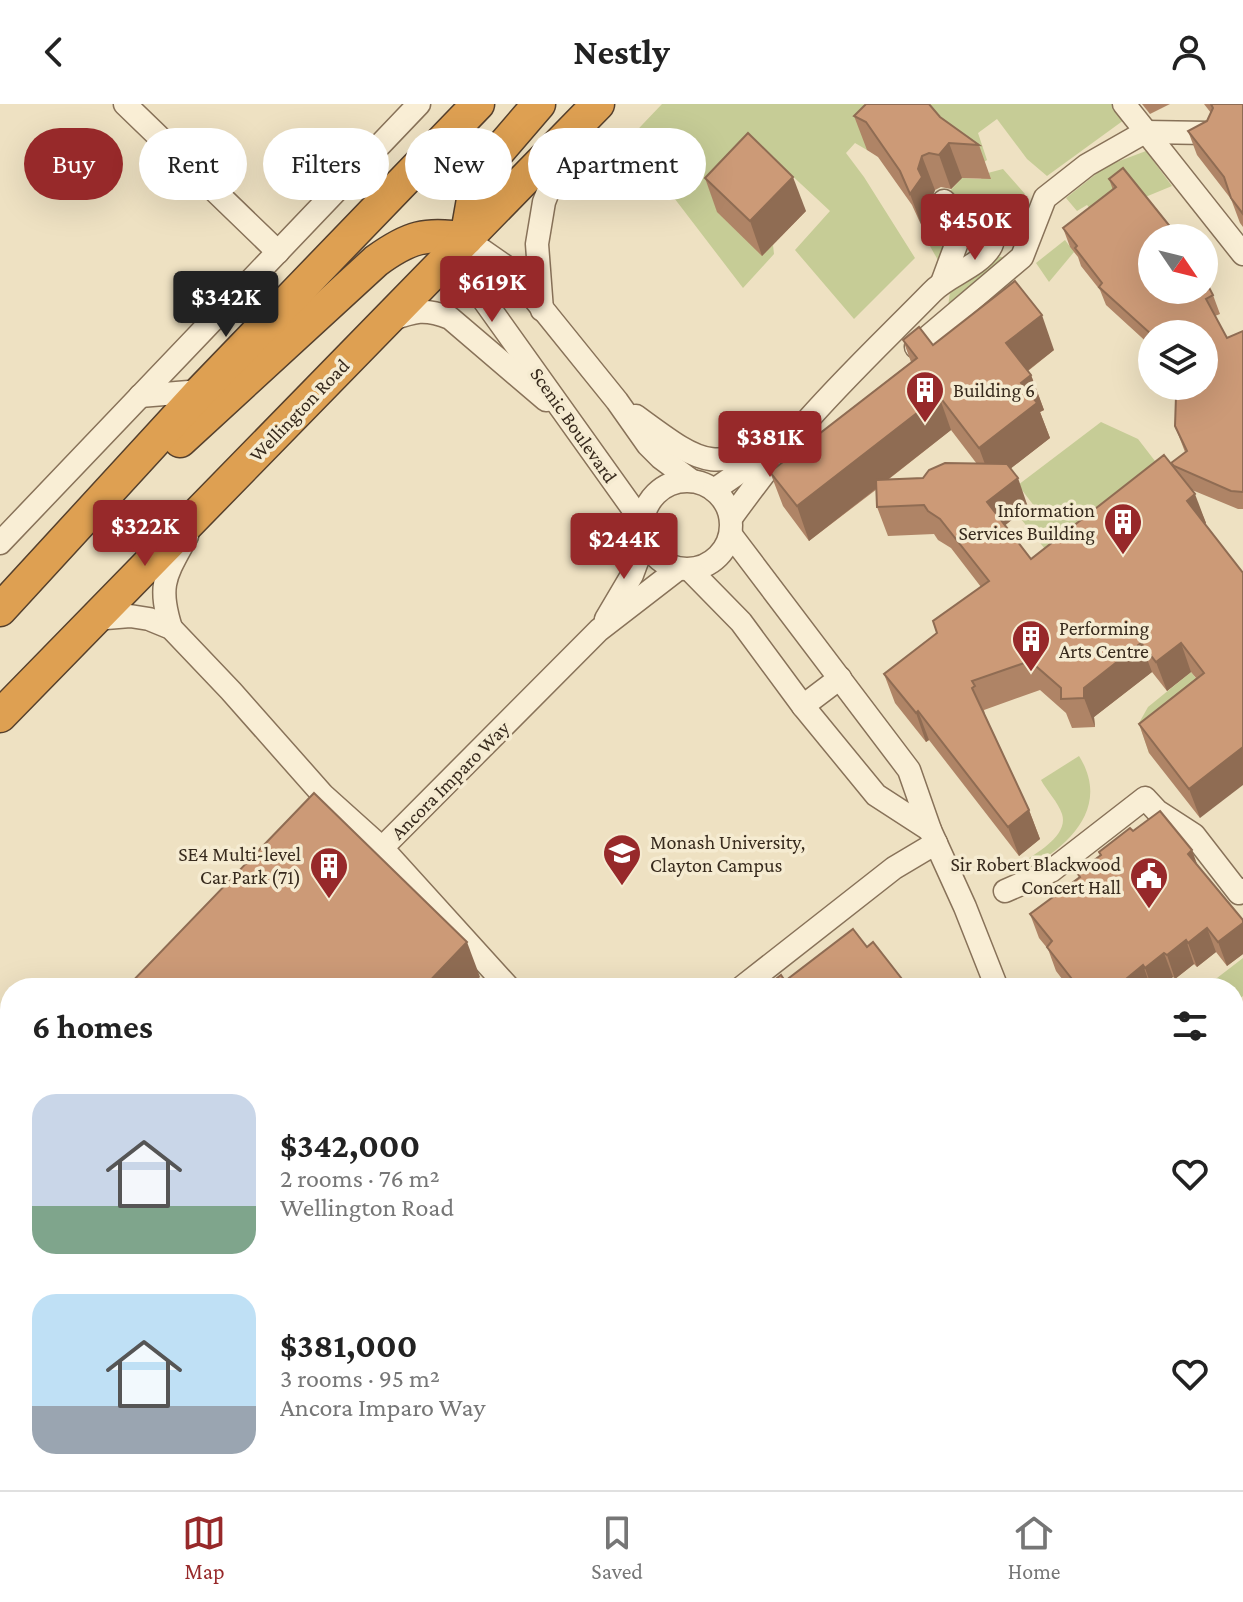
<!DOCTYPE html>
<meta charset="utf-8">
<style>
body{margin:0;font-family:"Crimson Pro",serif;background:#f2f2f2;color:#222;height:100vh;display:flex;flex-direction:column;font-size:30px;white-space:nowrap}
*{box-sizing:border-box;margin:0}
p{font-size:26px;color:#767676}
.icon{flex:none;width:44px;height:44px;fill:none;stroke:currentColor;stroke-width:2;stroke-linecap:round;stroke-linejoin:round}
.map{position:relative;flex:1;overflow:hidden}
.details{position:absolute;left:0px;top:874px;width:1244px;height:512px;display:flex;flex-direction:column;background:#fff;border-radius:32px 32px 0 0;box-shadow:0 8px 32px #0002}
.details>*{flex:none}
.hud{position:absolute;left:24px;top:24px;width:800px;height:72px;display:flex;gap:16px}
.needle{width:52px;rotate:125deg}
.buttons{position:absolute;left:1138px;top:120px;display:grid;gap:16px}
.buttons a{display:grid;place-items:center;width:80px;height:80px;border-radius:50%;background:#fff;box-shadow:0 8px 32px #0002;font-size:40px}
.price{position:absolute;translate:-50% -68px;padding:0 18px;border-radius:8px;background:#97292a;color:#fff;font-size:26px;line-height:52px;filter:drop-shadow(0 2px 4px #0008)}
.price::after{content:'';position:absolute;left:50%;top:48px;width:24px;height:18px;margin-left:-12px;background:inherit;clip-path:polygon(0 0,100% 0,50% 100%)}
.price.current{background:#222;color:#fff}
ul{padding:0;list-style:none}
li{display:flex;align-items:center;gap:24px;height:200px;padding:0 32px}
li span{display:grid;place-items:center;flex:none;width:224px;height:160px;border-radius:24px;color:#555}
li>.icon{margin-inline-start:auto}
span .icon{width:96px;height:96px;fill:#fffc;stroke-width:1}
li b{font-size:34px}
h2{display:flex;justify-content:space-between;align-items:center;height:96px;padding:0 32px;font-size:34px}
.tag{padding:0 28px;border-radius:36px;background:#fff;box-shadow:0 8px 32px #0002;font-size:28px;line-height:72px}
.tag.current{background:#97292a;color:#fff}
header{display:flex;justify-content:space-between;align-items:center;height:104px;padding:0 32px;background:#fff;font-size:36px;font-weight:700}
.menu{display:flex;justify-content:space-around;align-items:center;height:112px;border-top:2px solid #e0e0e0;background:#fff;font-size:22px;color:#767676}
.menu a{display:grid;justify-items:center;gap:4px}
.menu .current{color:#97292a}
.map>svg:first-child{display:block}
</style>
<header><svg class="icon" aria-label="back" viewBox="0 0 24 24"><path d="M15 5l-7 7 7 7"/></svg>Nestly<svg class="icon" aria-label="person" viewBox="0 0 24 24"><circle cx="12" cy="8" r="4"/><path d="M4 21q1-7 8-7t8 7"/></svg></header>
<div class="map">
<svg width="1243" height="1386" viewBox="0 0 1243 1386">
<rect width="100%" height="100%" fill="#eee1c2"/>
<!-- green -->
<g fill="#c6cc96">
<polygon points="662,0 1112,0 1124,16 1047,72 1027,55 997,15 978,29 987,56 984,58 867,46 855,39 846,49 864,73 915,154 854,215 795,146 830,107 772,53 762,151 773,141 774,150 743,184 665,82 622,42"/>
<polygon points="1146,47 1172,82 1097,113 1087,101 1077,107 1066,94 1106,62"/>
<polygon points="1003,65 1025,90 992,117 950,87 962,74 981,75 984,70"/>
<polygon points="937,107 951,127 939,158 922,128"/>
<polygon points="1065,136 1074,148 1049,178 1036,159"/>
<polygon points="996,152 1002,153 1006,158 948,203 950,188"/>
<polygon points="1101,318 1138,335 1172,379 1061,465 1021,415 1035,403 1018,381"/>
<polygon points="1191,568 1214,598 1149,649 1139,619 1148,603"/>
<path d="M1079 652C1111 703 1069 742 1027 765L1023 758C1037 749 1069 731 1062 710 1058 698 1047 687 1041 676Z"/>
<polygon points="1243,854 1243,892 1234,899 1234,884 1204,884"/>
<polygon points="1243,918 1243,966 1234,955 1234,925"/>
<polygon points="10,1332 10,1376 239,1376 242,1386 0,1386 0,1343"/>
<polygon points="317,1376 903,1376 910,1386 320,1386"/>
</g>
<!-- water -->
<polygon fill="#a4c0b8" stroke="#6b8e85" stroke-width="2" points="0,1025 10,1037 10,1111 0,1104"/>
<g fill="none" stroke-linecap="round" stroke-linejoin="round">
<defs>
<g id="minor">
<polyline points="125,0 278,148"/>
<polyline points="1124,0 1243,150"/>
<polyline points="944,97 967,121"/>
<polyline points="466,135 483,195 643,419"/>
<polyline points="466,135 512,167 617,297 648,341 661,354 692,377"/>
<polyline points="943,176 959,133 967,121"/>
<polyline points="542,206 537,140 544,98 568,37"/>
<path d="M390 216C415 207 424 204 450 214L546 296"/>
<polyline points="916,243 1022,153 1045,94 1087,61 1145,28 1208,29"/>
<polyline points="140,292 201,287"/>
<path d="M636 312C709 366 712 368 795 328"/>
<circle cx="687" cy="421" r="44"/>
<polyline points="714,386 763,352"/>
<path d="M731 414C753 384 775 354 799 326 840 278 887 234 932 188 948 171 977 164 990 144 998 131 987 121 975 118L967 121"/>
<polyline points="731,431 909,666 930,726 965,803 997,884"/>
<polyline points="0,439 419,0"/>
<polyline points="690,466 741,518 803,602 876,691 930,726"/>
<polyline points="94,515 130,512 149,515 171,524 231,587 323,691 382,744 509,884"/>
<polyline points="606,515 632,471 645,436"/>
<path d="M171 524C157 480 166 471 187 432"/>
<polyline points="803,602 840,574"/>
<polyline points="382,744 599,526 678,465"/>
<polyline points="1005,787 1051,767 1145,694 1157,707 1194,731 1239,789 1243,786"/>
<polyline points="741,884 894,764 936,739"/>
<polyline points="1234,1006 1243,999"/>
<polyline points="1234,1263 1243,1276"/>
</g>
<g id="highway">
<polyline points="466,135 475,84 491,56 539,0"/>
<path d="M180 337 376 157C409 133 426 128 466 135"/>
<polyline points="0,506 201,287 478,0"/>
<polyline points="0,612 598,0"/>
</g>
</defs>
<!-- minor casing -->
<use href="#minor" stroke="#887259" stroke-width="25"/>
<!-- highway casing -->
<use href="#highway" stroke="#55402d" stroke-width="35"/>
<!-- minor -->
<use href="#minor" stroke="#f9eed5" stroke-width="22"/>
<!-- highway -->
<use href="#highway" stroke="#dea052" stroke-width="32"/>
</g>
<!-- wall -->
<g fill="#af8466" fill-rule="evenodd">
<polygon points="1142,0 1170,0 1150,10"/>
<polygon points="1204,0 1243,0 1243,123 1240,119 1231,95 1197,51 1188,27 1207,17 1211,9"/>
<polygon points="854,12 940,13 979,41 991,75 962,74 951,85 941,83 935,86 931,97 935,108 923,125 912,101 878,53 867,46"/>
<polygon points="705,74 806,107 762,152 717,108"/>
<path d="M1109 75 1213 191 1220 210 1215 212 1227 234 1243 227V405H1238L1192 386 1206 419 1205 420 1243 469 1200 714 1149 649 1139 620 1196 574 1191 568 1167 587 1152 568 1094 613 1095 623 1072 624 1066 609 1040 586 984 606 985 611 1029 706 1040 735 1019 752 929 636 926 638 895 599 884 570 937 529 981 483 951 444 938 436 934 430 888 432 877 403V385L809 437 783 402 770 368 911 258 903 236 933 241 1054 246 1028 267 1031 271 1044 306 1040 308 1050 334 1010 365 1028 403 1005 421 1031 455 1171 359 1185 348 1175 322 1204 230H1152V243L1106 201 1100 186 1081 162 1078 153 1070 143 1063 124 1113 86ZM951 326 977 360 923 374 889 375Z"/>
<polygon points="1133,727 1198,763 1243,816 1243,850 1227,862 1216,848 1197,863 1194,860 1175,875 1173,873 1159,884 1069,884 1056,867 1048,845 1039,834 1030,810 1079,773 1077,769 1100,751 1099,748"/>
<polygon points="1243,1103 1243,1199 1234,1187 1234,1107"/>
<polygon points="1007,1376 1226,1376 1226,1378 1223,1381 1226,1386 1015,1386"/>
</g>
<!-- shaded-wall -->
<g fill="#8f6c53">
<polygon points="949,39 962,74 951,85 939,51"/>
<polygon points="922,52 935,86 931,97 935,108 923,125 910,90"/>
<polygon points="793,73 806,107 762,152 750,117"/>
<polygon points="1042,211 1054,246 1018,274 1006,239"/>
<polygon points="1031,271 1044,306 1040,308 1050,334 992,379 979,344 1021,279"/>
<polygon points="939,292 951,326 809,437 797,402"/>
<polygon points="1018,374 1028,403 998,427 987,398"/>
<polygon points="1195,390 1206,419 1197,426 1187,397"/>
<polygon points="1141,539 1152,568 1094,613 1095,623 1084,594 1084,584"/>
<polygon points="1181,539 1191,568 1167,587 1156,558"/>
<polygon points="918,607 929,636 926,638 916,609"/>
<polygon points="1243,643 1243,681 1200,714 1189,685"/>
<polygon points="1029,706 1040,735 1019,752 1008,723"/>
<polygon points="1192,746 1201,771 1188,750"/>
<polygon points="1243,819 1243,850 1227,862 1218,838"/>
<polygon points="1207,824 1216,848 1197,863 1188,839"/>
<polygon points="1186,836 1194,860 1175,875 1167,851"/>
<polygon points="467,838 480,873 469,884 423,884"/>
<polygon points="1164,849 1173,873 1159,884 1152,884 1145,864"/>
<polygon points="1143,861 1151,884 1115,884 1114,883"/>
<polygon points="10,1218 10,1266 0,1276 0,1228"/>
</g>
<!-- building -->
<g fill="#cc9a77" stroke="#8f6c53" stroke-width="2">
<polygon points="866,0 929,0 940,13 979,41 949,39 939,51 929,49 922,52 918,65 922,73 910,90 900,67 866,18 854,12"/>
<polygon points="1211,0 1243,0 1243,110 1231,94 1224,73 1188,27 1207,17 1213,4"/>
<polygon points="748,29 793,73 750,117 705,74"/>
<polygon points="1123,64 1172,125 1176,123 1182,134 1152,134 1152,186 1204,186 1204,174 1213,191 1206,195 1227,234 1243,227 1243,388 1231,387 1174,362 1171,359 1187,347 1175,322 1176,292 1180,282 1204,282 1204,230 1163,230 1158,226 1152,231 1099,183 1102,179 1075,144 1077,142 1063,124 1116,83 1109,75"/>
<polygon points="1015,177 1042,211 1006,239 1031,271 1021,279 1037,299 979,344 939,292 797,402 770,368 917,254 903,236 919,223 933,241"/>
<polygon points="1164,351 1195,390 1187,397 1243,469 1243,643 1189,685 1139,620 1204,569 1181,539 1156,558 1141,539 1084,584 1084,594 1061,595 1061,584 1030,557 972,577 975,582 972,584 1029,706 1008,723 918,607 916,609 884,570 937,529 933,517 989,477 940,415 928,407 924,401 877,403 876,376 923,374 929,366 945,359 1007,360 1018,374 987,398 1031,455"/>
<polygon points="314,689 467,838 423,884 126,884"/>
<polygon points="1160,707 1192,746 1188,750 1243,816 1243,819 1218,838 1207,824 1188,839 1186,836 1167,851 1164,849 1145,864 1143,861 1115,884 1079,884 1047,843 1052,837 1030,810 1080,773 1077,769 1101,751 1099,748 1130,724 1133,727"/>
<polygon points="853,825 867,843 873,838 909,884 764,884 781,871 785,877"/>
<polygon points="1241,1101 1243,1103 1243,1180 1234,1169 1234,1107"/>
<polygon points="2,1161 10,1169 10,1218 0,1228 0,1162"/>
<polygon points="1016,1376 1219,1376 1226,1386 1023,1386"/>
</g>
<!-- icons -->
<defs>
<symbol id="building-pin" viewBox="-11 -11 22 30"><path d="M0 17L-7.5 6A9.5 9.5 0 1 1 7.5 6Z" fill="#97292a" stroke="#f5ebd1"/><path d="M-4-6H4V6H1V3H-1V6H-4ZM-2.5-4.3h1.7v1.8h-1.7ZM.8-4.3h1.7v1.8H.8ZM-2.5-1h1.7V.8h-1.7ZM.8-1h1.7V.8H.8Z" fill="#fff"/></symbol>
<symbol id="university-pin" viewBox="-11 -11 22 30"><path d="M0 17L-7.5 6A9.5 9.5 0 1 1 7.5 6Z" fill="#97292a" stroke="#f5ebd1"/><path d="M0-5L7-2L0 1L-7-2ZM-4 1L0 2.5L4 1V4Q0 6-4 4Z" fill="#fff"/></symbol>
<symbol id="civic-pin" viewBox="-11 -11 22 30"><path d="M0 17L-7.5 6A9.5 9.5 0 1 1 7.5 6Z" fill="#97292a" stroke="#f5ebd1"/><path d="M-.6-6.5H3V-4.5H.6V-3L4-1V1h2V6H-6V1h2V-1L-.6-3ZM-1.2 2.5V6h2.4V2.5Z" fill="#fff"/></symbol>
</defs>
<g fill-rule="evenodd">
<use href="#building-pin" x="903" y="264" width="44" height="60"/>
<use href="#building-pin" x="1101" y="396" width="44" height="60"/>
<use href="#building-pin" x="1009" y="513" width="44" height="60"/>
<use href="#university-pin" x="600" y="727" width="44" height="60"/>
<use href="#building-pin" x="307" y="740" width="44" height="60"/>
<use href="#civic-pin" x="1127" y="750" width="44" height="60"/>
</g>
<g text-anchor="middle" dominant-baseline="central" stroke-width="7" stroke-linejoin="round" paint-order="stroke">
<!-- poi labels -->
<g font-size="20" fill="#372a1d" stroke="#f5ebd1" text-anchor="start">
<text x="953" y="286">Building 6</text>
<text x="1095" y="406" text-anchor="end">Information<tspan x="1095" dy="23">Services Building</tspan></text>
<text x="1059" y="524">Performing<tspan x="1059" dy="23">Arts Centre</tspan></text>
<text x="650" y="738">Monash University,<tspan x="650" dy="23">Clayton Campus</tspan></text>
<text x="301" y="750" text-anchor="end">SE4 Multi-level<tspan x="301" dy="23">Car Park (71)</tspan></text>
<text x="1121" y="760" text-anchor="end">Sir Robert Blackwood<tspan x="1121" dy="23">Concert Hall</tspan></text>
</g>
<!-- street labels -->
<g font-size="20" fill="#372a1d" stroke="#f5ebd1">
<text transform="translate(299 306) rotate(-46)">Wellington Road</text>
<text transform="translate(574 321) rotate(55)">Scenic Boulevard</text>
<text transform="translate(450 676) rotate(-45)">Ancora Imparo Way</text>
</g>
</g>
</svg>
<div class="buttons">
<a><svg class="needle" viewBox="-14 -14 28 28"><path d="M0-13l5 13h-10z" fill="#e53935"/><path d="M0 13l5-13h-10z" fill="#767676"/></svg></a>
<a><svg class="icon" aria-label="layers" viewBox="0 0 24 24"><path d="M12 4l9 5-9 5-9-5zM3 14l9 5 9-5"/></svg></a>
</div>
<b class="price" style="left:975px;top:158px">$450K</b>
<b class="price" style="left:492px;top:220px">$619K</b>
<b class="price current" style="left:226px;top:235px">$342K</b>
<b class="price" style="left:770px;top:375px">$381K</b>
<b class="price" style="left:145px;top:464px">$322K</b>
<b class="price" style="left:624px;top:477px">$244K</b>
<div class="hud">
<a class="tag current">Buy</a>
<a class="tag">Rent</a>
<a class="tag">Filters</a>
<a class="tag">New</a>
<a class="tag">Apartment</a>
</div>
<section class="details">
<h2>6 homes<svg class="icon" aria-label="filters" viewBox="0 0 24 24"><path d="M4 7h16M4 17h16"/><circle cx="9" cy="7" r="2"/><circle cx="15" cy="17" r="2"/></svg></h2>
<ul>
<li><span style="background:linear-gradient(#c9d6e8 70%,#7fa58c 0)"><svg class="icon" aria-label="home" viewBox="0 0 24 24"><path d="M3 11l9-7 9 7M6 9v11h12V9"/></svg></span><div><b>$342,000</b><p>2 rooms · 76 m²</p><p>Wellington Road</p></div><svg class="icon" aria-label="heart" viewBox="0 0 24 24"><path d="M12 20l-8-8c-3-5 5-10 8-4 3-6 11-1 8 4z"/></svg></li>
<li><span style="background:linear-gradient(#bfe0f5 70%,#9aa5b1 0)"><svg class="icon" aria-label="home" viewBox="0 0 24 24"><path d="M3 11l9-7 9 7M6 9v11h12V9"/></svg></span><div><b>$381,000</b><p>3 rooms · 95 m²</p><p>Ancora Imparo Way</p></div><svg class="icon" aria-label="heart" viewBox="0 0 24 24"><path d="M12 20l-8-8c-3-5 5-10 8-4 3-6 11-1 8 4z"/></svg></li>
</ul>
</section>
</div>
<nav class="menu">
<a class="current"><svg class="icon" aria-label="map" viewBox="0 0 24 24"><path d="M3 6l6-2 6 2 6-2v14l-6 2-6-2-6 2zM9 4v14M15 6v14"/></svg>Map</a>
<a><svg class="icon" aria-label="saved" viewBox="0 0 24 24"><path d="M7 4h10v16l-5-4-5 4z"/></svg>Saved</a>
<a><svg class="icon" aria-label="home" viewBox="0 0 24 24"><path d="M3 11l9-7 9 7M6 9v11h12V9"/></svg>Home</a>
</nav>
